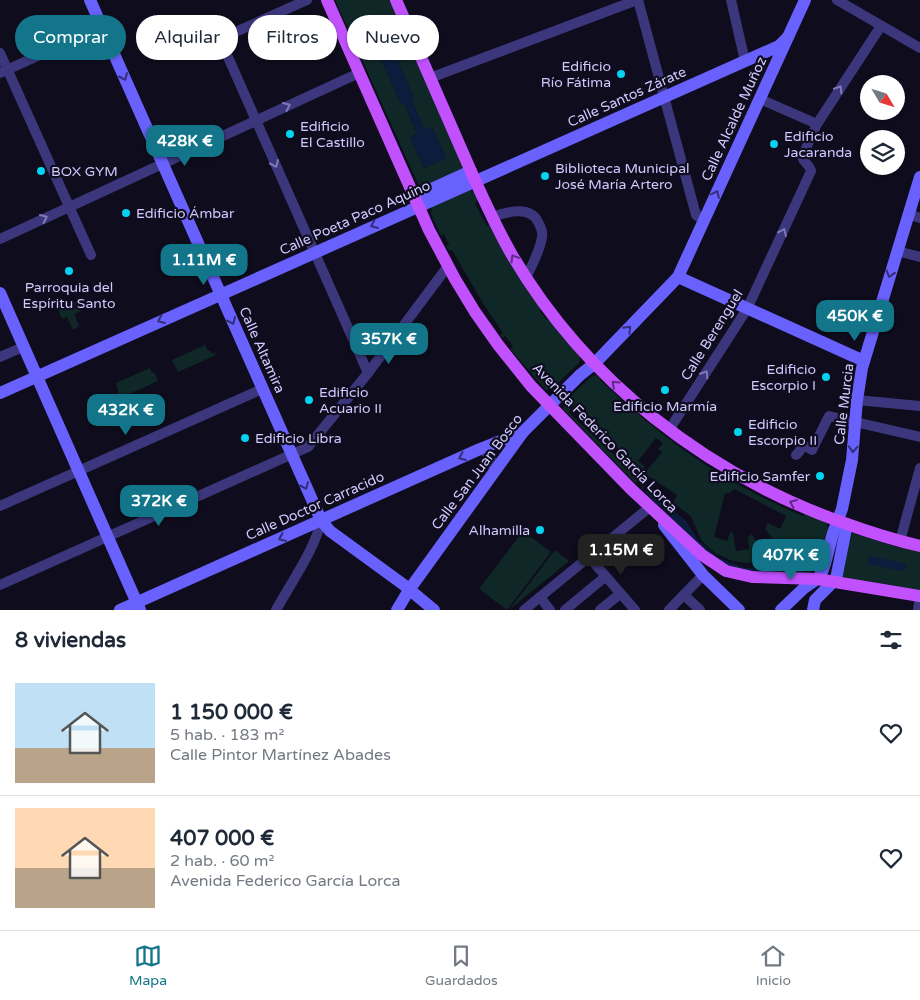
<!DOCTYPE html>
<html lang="es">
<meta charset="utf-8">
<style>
body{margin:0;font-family:"Varela Round",sans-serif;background:#f2f2f3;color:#1f2937;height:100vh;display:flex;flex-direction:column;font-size:19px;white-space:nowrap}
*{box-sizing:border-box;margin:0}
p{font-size:16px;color:#747a83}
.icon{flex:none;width:28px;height:28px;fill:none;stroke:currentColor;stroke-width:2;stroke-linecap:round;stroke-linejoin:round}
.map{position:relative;height:610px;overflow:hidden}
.drawer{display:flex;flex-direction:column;background:#fff;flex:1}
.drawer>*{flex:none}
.guide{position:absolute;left:15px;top:15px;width:500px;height:45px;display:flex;gap:10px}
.needle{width:32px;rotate:128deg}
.fabs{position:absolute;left:860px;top:75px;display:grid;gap:10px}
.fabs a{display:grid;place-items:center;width:45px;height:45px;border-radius:50%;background:#fff;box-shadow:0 1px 4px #0004;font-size:25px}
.price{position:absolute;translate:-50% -42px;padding:0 11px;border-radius:10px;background:#12758a;color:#fff;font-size:16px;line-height:32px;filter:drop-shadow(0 1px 2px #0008)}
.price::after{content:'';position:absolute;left:50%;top:30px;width:15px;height:11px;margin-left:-8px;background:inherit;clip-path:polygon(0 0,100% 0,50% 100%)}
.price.active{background:#222;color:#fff}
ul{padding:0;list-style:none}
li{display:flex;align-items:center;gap:15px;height:125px;padding:0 15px}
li+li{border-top:1px solid #e0e1e3}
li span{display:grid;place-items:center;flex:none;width:140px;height:100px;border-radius:0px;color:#555}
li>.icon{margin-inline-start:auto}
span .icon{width:60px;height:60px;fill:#fffc;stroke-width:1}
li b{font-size:21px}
h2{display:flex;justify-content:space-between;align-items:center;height:60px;padding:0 15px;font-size:21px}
.tag{padding:0 18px;border-radius:22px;background:#fff;box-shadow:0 1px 4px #0004;font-size:18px;line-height:45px}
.tag.active{background:#12758a;color:#fff}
.dock{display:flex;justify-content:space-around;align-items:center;height:70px;border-top:1px solid #e0e1e3;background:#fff;font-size:14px;color:#747a83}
.dock a{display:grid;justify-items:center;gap:2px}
.dock .active{color:#12758a}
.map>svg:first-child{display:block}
</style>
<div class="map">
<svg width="920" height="610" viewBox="0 0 920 610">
<rect width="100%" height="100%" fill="#0f0c1d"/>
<!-- green -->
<g fill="#0f2727" fill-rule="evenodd">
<path d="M335 0H390L462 162V170L422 188 419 186ZM394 53 414 98 411 99 425 131 432 127 446 158 424 168 410 137 417 134 404 103 401 104 381 59Z"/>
<polygon points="469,190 474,192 479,200 475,203 487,226 490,224 543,308 540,311 547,320 550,318 581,356 579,363 551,390 546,390 510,349 513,346 505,336 503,338 500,335 503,333 484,305 452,250 449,251 446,246 449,245 444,234 441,236 431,214 432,206"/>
<polygon points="77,301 81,311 74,314 79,326 73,330 67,317 62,319 58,309"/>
<polygon points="205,345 208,351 210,350 212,354 215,353 216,355 178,372 172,360"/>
<polygon points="150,368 152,373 154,372 158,381 120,398 116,383"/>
<path d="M595 375 601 378 600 380C638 416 677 447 721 475L723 473 728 476 727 478C752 493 777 505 803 516L805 513 827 523 828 527C825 539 822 569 809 573 802 575 792 574 785 574L784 563 777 558 747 563 732 561 715 553 701 540 691 516 673 503 677 495 650 477 643 487V491C635 479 655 462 662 452L658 449 663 443 656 438 638 461 645 466 638 476 636 484 563 409 565 401 591 377ZM573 406 638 468 634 474 568 412ZM734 489 786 516 780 529 768 523 765 529 773 539 761 547 751 534 748 537 749 549 736 551 733 533 730 532 727 541 714 537 725 493H730Z"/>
<polygon points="523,531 551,552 507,610 479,589"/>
<polygon points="852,533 900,548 920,551 920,590 843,577 842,575"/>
<polygon points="555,550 569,561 509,610"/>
</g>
<!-- water -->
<g fill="#0b1c3d">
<polygon points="386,52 391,54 394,53 414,98 411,100 425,130 432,127 446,158 424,168 410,137 417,133 404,103 401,104 381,59 383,58"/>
<polygon points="647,489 686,521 699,541 719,558 745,568 775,569 778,574 750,572 731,568 702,549 645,492"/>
<polygon points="870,556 907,564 904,571 868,564"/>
</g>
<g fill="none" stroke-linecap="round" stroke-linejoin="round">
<!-- street -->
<g stroke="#3c377c" stroke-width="10">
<polyline points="307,0 220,39 368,373"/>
<polyline points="638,0 696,215 699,217 705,216"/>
<polyline points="731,0 745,61"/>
<polyline points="837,0 920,48"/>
<polyline points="0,53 91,255"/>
<polyline points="0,73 102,27"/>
<polyline points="430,78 637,0"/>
<polyline points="760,99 817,124"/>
<polyline points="909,214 920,218"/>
<path d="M492 217C506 212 530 205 538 222 541 227 543 231 542 237 540 251 532 265 526 278"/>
<polyline points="0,239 359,73"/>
<polyline points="897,251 920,257"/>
<polyline points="0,357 23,347"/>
<polyline points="857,400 920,406"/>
<path d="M669 430 747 309 811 171C810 165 804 163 802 157L817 124 881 26"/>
<polyline points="480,449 489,454 495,471"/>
<polyline points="796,455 799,452 803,445 812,450 829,416 920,437"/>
<polyline points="0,506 262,389"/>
<polyline points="900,541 920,468"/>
<polyline points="589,557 635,610"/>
<polyline points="0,585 308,447 368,373 448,266"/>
<polyline points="684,595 700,610"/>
<polyline points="540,597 550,610"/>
<path d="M276 610C289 586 317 546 321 520"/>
<polyline points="524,610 650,507"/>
<polyline points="565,610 605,577"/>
<polyline points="600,610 620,594"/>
<polyline points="669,610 703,575"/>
<polyline points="918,610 920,596"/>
</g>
<!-- secondary -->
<g stroke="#6961fd" stroke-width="12">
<polyline points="90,0 321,520 330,531 404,585 434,610"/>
<polyline points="414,197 471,171"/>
<polyline points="678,277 864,361"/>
<polyline points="0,293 140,610"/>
<polyline points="0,393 779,46 788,37"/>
<polyline points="664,525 703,575 739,610"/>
<polyline points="120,610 480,449 523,432"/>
<polyline points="397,610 409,590 523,432 580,375 594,364 678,277 805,0"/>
<polyline points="781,610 804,588 817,579 822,572 825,564 833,533 842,509 852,460 857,400 862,368 920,177"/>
<polyline points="813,610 815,600 836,579 847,524"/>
</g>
<!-- primary -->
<g stroke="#c151fd" stroke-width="12">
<polyline points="327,0 429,230 455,279 475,312 499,346 531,386 631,489 702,555 726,571 752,577 817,579 920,596"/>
<path d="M396 0C422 59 447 117 473 176 485 202 497 229 512 255 586 381 706 474 844 523 869 532 894 540 920 546"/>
</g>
</g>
<!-- one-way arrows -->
<defs><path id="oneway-chevron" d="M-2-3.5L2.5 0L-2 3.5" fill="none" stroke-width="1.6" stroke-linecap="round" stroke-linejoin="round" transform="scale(1.25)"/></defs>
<g stroke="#332e77">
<use href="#oneway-chevron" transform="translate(124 77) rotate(66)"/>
<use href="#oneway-chevron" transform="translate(716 194) rotate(-65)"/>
<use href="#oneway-chevron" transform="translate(374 225) rotate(156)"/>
<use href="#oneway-chevron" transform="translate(890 274) rotate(107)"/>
<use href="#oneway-chevron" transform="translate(161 320) rotate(156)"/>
<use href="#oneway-chevron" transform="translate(232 321) rotate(66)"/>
<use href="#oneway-chevron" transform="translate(628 329) rotate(-46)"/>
<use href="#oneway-chevron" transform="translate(853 449) rotate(93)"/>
<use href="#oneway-chevron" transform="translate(462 457) rotate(156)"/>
<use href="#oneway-chevron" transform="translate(305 486) rotate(66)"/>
<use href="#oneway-chevron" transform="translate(282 538) rotate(156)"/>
</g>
<g stroke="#7f79b6">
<use href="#oneway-chevron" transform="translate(839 89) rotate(-58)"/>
<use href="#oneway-chevron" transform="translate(287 106) rotate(-25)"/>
<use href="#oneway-chevron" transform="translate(275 164) rotate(66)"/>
<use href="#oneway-chevron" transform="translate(44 218) rotate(-25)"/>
<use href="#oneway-chevron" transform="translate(783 232) rotate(-65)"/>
<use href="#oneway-chevron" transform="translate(705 374) rotate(-57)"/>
</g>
<g stroke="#5f2b82">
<use href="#oneway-chevron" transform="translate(514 258) rotate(-121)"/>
<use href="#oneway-chevron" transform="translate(615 384) rotate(-137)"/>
<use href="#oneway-chevron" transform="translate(793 503) rotate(-156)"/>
</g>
<!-- markers -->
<g fill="#03d2f0" stroke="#0f0c1d" stroke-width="2">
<circle cx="621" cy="74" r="5"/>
<circle cx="290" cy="134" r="5"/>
<circle cx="774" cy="144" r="5"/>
<circle cx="41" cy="171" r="5"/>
<circle cx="545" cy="176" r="5"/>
<circle cx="126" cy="213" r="5"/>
<circle cx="69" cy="271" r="5"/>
<circle cx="826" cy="377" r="5"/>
<circle cx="665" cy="390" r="5"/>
<circle cx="309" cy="400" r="5"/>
<circle cx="738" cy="432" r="5"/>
<circle cx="245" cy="438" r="5"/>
<circle cx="820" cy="476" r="5"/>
<circle cx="540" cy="530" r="5"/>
</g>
<g text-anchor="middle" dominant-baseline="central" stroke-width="4.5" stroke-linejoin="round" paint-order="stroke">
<!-- poi labels -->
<g font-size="14" fill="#d0c9fe" stroke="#0f0c1d" text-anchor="start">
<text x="611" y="66" text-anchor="end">Edificio<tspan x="611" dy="16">Río Fátima</tspan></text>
<text x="300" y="126">Edificio<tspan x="300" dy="16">El Castillo</tspan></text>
<text x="784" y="136">Edificio<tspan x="784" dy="16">Jacaranda</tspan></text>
<text x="555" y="168">Biblioteca Municipal<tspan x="555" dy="16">José María Artero</tspan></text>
<text x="51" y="171">BOX GYM</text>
<text x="136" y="213">Edificio Ámbar</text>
<text x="69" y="287" text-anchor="middle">Parroquia del<tspan x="69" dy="16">Espíritu Santo</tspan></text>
<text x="816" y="369" text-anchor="end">Edificio<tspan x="816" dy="16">Escorpio I</tspan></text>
<text x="319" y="392">Edificio<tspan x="319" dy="16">Acuario II</tspan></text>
<text x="665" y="406" text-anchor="middle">Edificio Marmía</text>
<text x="748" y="424">Edificio<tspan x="748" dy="16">Escorpio II</tspan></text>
<text x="255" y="438">Edificio Libra</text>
<text x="810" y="476" text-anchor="end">Edificio Samfer</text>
<text x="530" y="530" text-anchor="end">Alhamilla</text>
</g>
<!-- street labels -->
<g font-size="14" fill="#d0c9fe" stroke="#0f0c1d">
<text transform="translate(627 97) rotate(-24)">Calle Santos Zárate</text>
<text transform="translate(734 119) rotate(-65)">Calle Alcalde Muñoz</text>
<text transform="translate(355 218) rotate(-24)">Calle Poeta Paco Aquino</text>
<text transform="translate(712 335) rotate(-58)">Calle Berenguel</text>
<text transform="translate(262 350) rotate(66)">Calle Altamira</text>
<text transform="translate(844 404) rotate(-83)">Calle Murcia</text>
<text transform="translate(605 438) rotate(46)">Avenida Federico García Lorca</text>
<text transform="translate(477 472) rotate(-53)">Calle San Juan Bosco</text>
<text transform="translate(315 506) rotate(-24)">Calle Doctor Carracido</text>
</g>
</g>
</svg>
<div class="fabs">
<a><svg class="needle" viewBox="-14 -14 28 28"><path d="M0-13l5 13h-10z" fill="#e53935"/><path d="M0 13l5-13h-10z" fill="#747a83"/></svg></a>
<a><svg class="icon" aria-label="layers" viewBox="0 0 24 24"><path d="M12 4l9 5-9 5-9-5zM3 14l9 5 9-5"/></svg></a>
</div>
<b class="price" style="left:185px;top:167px">428K €</b>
<b class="price" style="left:204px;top:286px">1.11M €</b>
<b class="price" style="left:855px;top:342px">450K €</b>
<b class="price" style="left:389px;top:365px">357K €</b>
<b class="price" style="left:126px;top:436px">432K €</b>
<b class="price" style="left:159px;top:527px">372K €</b>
<b class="price active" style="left:621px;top:576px">1.15M €</b>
<b class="price" style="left:791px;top:581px">407K €</b>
<div class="guide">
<a class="tag active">Comprar</a>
<a class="tag">Alquilar</a>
<a class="tag">Filtros</a>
<a class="tag">Nuevo</a>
</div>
</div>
<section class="drawer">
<h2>8 viviendas<svg class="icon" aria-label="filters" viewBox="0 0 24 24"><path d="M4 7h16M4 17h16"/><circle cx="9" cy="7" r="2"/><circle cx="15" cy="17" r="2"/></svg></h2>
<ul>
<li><span style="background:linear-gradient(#bfe0f5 65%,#b9a48a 0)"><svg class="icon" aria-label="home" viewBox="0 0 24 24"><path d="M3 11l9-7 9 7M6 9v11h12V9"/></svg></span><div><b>1 150 000 €</b><p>5 hab. · 183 m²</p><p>Calle Pintor Martínez Abades</p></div><svg class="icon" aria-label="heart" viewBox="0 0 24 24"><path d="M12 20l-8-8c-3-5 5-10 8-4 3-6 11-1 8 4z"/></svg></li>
<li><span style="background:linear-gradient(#ffd9b3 60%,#b9a48a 0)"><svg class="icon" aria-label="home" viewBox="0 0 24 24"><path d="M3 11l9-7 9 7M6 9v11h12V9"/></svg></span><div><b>407 000 €</b><p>2 hab. · 60 m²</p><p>Avenida Federico García Lorca</p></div><svg class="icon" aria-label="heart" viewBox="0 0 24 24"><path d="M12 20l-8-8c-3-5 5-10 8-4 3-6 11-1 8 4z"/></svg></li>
</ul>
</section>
<nav class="dock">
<a class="active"><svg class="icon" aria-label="map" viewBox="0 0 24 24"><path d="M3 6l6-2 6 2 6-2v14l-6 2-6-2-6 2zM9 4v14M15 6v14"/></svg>Mapa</a>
<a><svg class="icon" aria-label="saved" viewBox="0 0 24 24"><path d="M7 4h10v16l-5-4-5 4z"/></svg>Guardados</a>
<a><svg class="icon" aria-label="home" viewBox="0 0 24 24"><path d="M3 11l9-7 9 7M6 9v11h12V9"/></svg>Inicio</a>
</nav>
